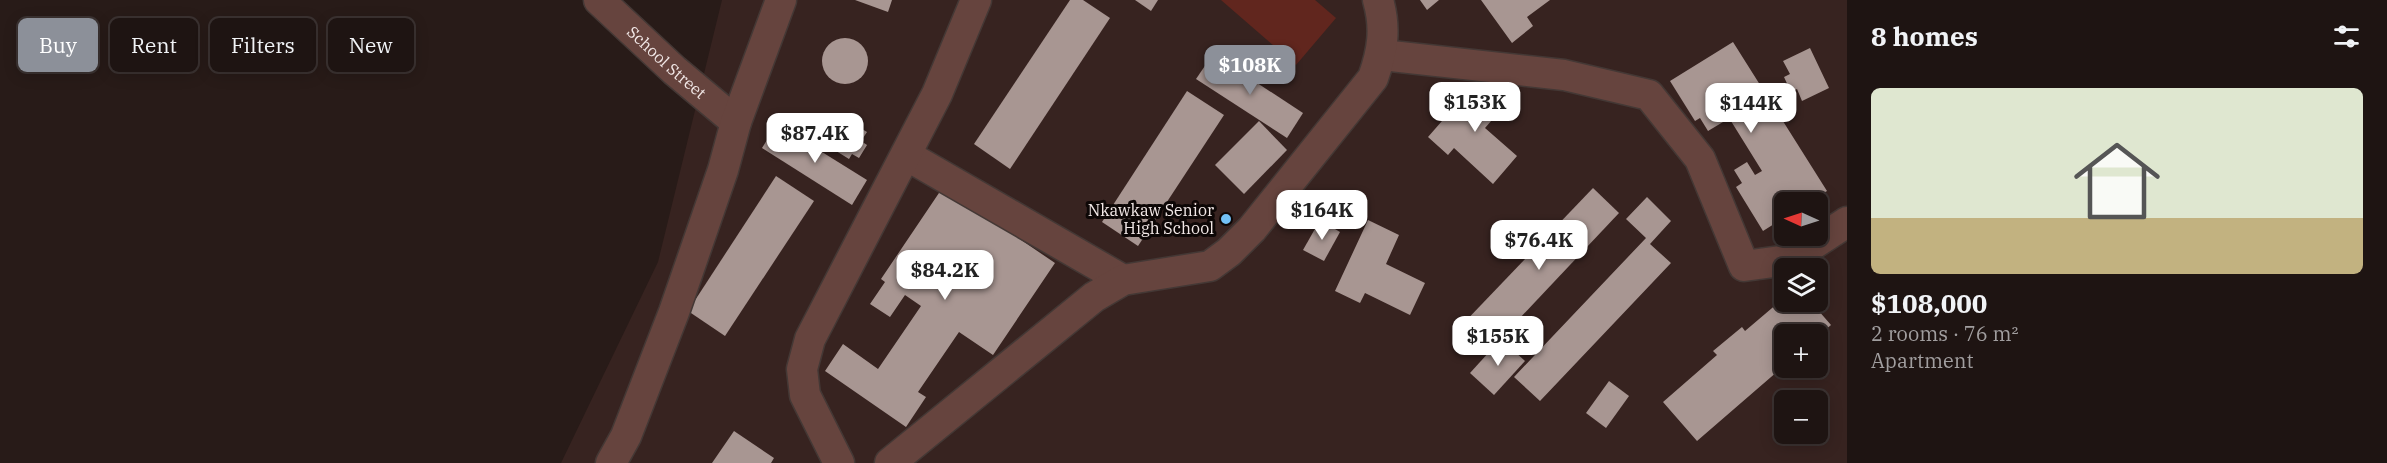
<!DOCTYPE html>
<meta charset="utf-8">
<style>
body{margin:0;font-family:"IBM Plex Serif",serif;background:#2b2120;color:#f1f3f6;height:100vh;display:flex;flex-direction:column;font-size:22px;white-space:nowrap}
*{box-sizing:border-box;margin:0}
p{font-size:20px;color:#a19e9f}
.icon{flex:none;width:33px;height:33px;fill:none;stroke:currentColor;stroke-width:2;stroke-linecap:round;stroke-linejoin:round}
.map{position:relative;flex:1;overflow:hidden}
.drawer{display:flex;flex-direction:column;background:#1e1412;width:540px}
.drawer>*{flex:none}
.guide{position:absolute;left:18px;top:18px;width:570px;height:54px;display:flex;gap:12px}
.needle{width:39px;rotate:273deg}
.fabs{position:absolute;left:1774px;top:192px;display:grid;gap:12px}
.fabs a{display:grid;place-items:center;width:54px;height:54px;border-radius:9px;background:#1e1412;box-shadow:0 3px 15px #0003,0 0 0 2px #3c3332;font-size:30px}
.price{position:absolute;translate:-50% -51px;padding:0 14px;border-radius:12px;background:#fff;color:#222;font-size:20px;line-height:39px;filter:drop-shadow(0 2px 3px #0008)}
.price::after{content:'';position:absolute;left:50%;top:36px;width:18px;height:14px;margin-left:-9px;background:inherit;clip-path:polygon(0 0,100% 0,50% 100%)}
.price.selected{background:#8c9099;color:#fff}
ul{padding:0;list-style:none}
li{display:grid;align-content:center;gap:12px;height:318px;padding:0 24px}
li span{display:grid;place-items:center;height:186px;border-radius:9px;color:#555}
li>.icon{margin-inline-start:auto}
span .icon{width:108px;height:108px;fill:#fffc;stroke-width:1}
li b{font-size:26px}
h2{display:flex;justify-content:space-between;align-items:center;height:72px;padding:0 24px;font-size:26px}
.tag{padding:0 21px;border-radius:9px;background:#1e1412;box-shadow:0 3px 15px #0003,0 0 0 2px #3c3332;font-size:21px;line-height:54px}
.tag.selected{background:#8c9099;color:#fff}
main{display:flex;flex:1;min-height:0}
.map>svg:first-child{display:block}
</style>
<main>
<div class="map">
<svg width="1847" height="463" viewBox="0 0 1847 463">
<rect width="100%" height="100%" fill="#281b18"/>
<!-- built -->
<path fill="#372320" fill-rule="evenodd" d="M722 0H1847V463H561L658 262ZM1785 202H1818V236H1785ZM1785 268H1818V302H1785ZM1785 334H1818V368H1785ZM1785 400H1818V434H1785Z"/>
<!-- green -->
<polygon fill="#61261e" points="1221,0 1315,0 1336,18 1296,65"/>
<!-- building -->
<g fill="#a89692">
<polygon points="855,0 892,0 888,12"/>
<polygon points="1070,0 1083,0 1110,18 1010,169 974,144"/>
<polygon points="1135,0 1158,0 1151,11"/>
<polygon points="1420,0 1439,0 1427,10"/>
<polygon points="1481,0 1550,0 1527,17 1533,26 1512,43"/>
<circle cx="845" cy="61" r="23"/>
<polygon points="1733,42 1827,191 1809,202 1785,202 1785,217 1763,231 1736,187 1742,183 1734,170 1747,162 1755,175 1762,171 1721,105 1715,109 1723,122 1708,131 1700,118 1695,121 1670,81"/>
<polygon points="1810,48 1829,88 1802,101 1797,89 1791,92 1784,77 1790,74 1783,61"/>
<polygon points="1213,54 1303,113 1287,138 1196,79"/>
<polygon points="1477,81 1505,105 1485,128 1517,156 1493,184 1454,148 1448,155 1428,137"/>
<polygon points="1187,91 1224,115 1138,246 1102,222"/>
<polygon points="837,114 867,132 861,141 867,145 859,158 852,154 849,159 820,141"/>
<polygon points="1259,121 1287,150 1244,194 1215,165"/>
<polygon points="777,124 867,180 852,205 762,148"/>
<polygon points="776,176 814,201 725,336 688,311"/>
<polygon points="943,187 1055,263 993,355 959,332 918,392 926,397 906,427 825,371 843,344 878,369 921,306 905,295 890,317 870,304 885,282 881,279"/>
<polygon points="1593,188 1619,213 1486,354 1459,328"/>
<polygon points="1647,197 1671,221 1650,244 1671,263 1540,401 1514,377 1646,238 1626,219"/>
<polygon points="1320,220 1340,232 1324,261 1303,250"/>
<polygon points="1368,220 1399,235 1386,264 1425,283 1410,315 1365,293 1360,303 1335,291"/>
<polygon points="1785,297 1785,302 1811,302 1831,325 1818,336 1785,334 1785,365 1697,441 1663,402 1717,355 1713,351 1742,327 1745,331"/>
<polygon points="1501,339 1525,361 1494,395 1470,373"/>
<polygon points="1609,381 1629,396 1606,428 1586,413"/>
<polygon points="734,431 774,458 771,463 712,463"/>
</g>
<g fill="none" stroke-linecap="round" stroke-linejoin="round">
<defs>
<g id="minor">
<path id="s1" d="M599 0 674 70 736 122"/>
<polyline points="1382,55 1564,75 1649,95 1700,159 1744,266 1789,260 1847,222"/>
<polyline points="906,155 1123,280"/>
<polyline points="611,463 626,436 674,312 723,170 736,122 781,0"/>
<polyline points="839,463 805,395 802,369 810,339 937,94 976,0"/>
<path d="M890 463 1094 297 1123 280 1210 266 1229 252 1252 229 1373 78C1383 50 1386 28 1378 0"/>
</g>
</defs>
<!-- minor casing -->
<use href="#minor" stroke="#443835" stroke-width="33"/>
<!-- minor -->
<use href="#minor" stroke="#66443e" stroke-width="30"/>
</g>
<!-- markers -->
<circle fill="#73c1f6" stroke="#0d0706" stroke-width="2" cx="1226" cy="219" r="6"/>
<g text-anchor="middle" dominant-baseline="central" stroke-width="6" stroke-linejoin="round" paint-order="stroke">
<!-- street labels -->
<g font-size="16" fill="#f2e8e7" stroke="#0d0706">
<text stroke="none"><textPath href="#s1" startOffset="92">School Street</textPath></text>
</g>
<!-- poi labels -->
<g font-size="16" fill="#f2e8e7" stroke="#0d0706" text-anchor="end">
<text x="1214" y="210">Nkawkaw Senior<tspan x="1214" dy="18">High School</tspan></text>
</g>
</g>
</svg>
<div class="fabs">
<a><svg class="needle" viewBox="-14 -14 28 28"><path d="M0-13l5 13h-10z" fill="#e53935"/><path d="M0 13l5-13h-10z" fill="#a19e9f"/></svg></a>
<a><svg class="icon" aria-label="layers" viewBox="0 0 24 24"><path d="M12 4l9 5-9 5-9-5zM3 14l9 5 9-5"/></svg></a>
<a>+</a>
<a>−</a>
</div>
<b class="price selected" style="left:1250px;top:96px">$108K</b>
<b class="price" style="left:1475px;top:133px">$153K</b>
<b class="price" style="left:1751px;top:134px">$144K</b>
<b class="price" style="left:815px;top:164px">$87.4K</b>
<b class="price" style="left:1322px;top:241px">$164K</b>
<b class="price" style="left:1539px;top:271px">$76.4K</b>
<b class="price" style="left:945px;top:301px">$84.2K</b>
<b class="price" style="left:1498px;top:367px">$155K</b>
<div class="guide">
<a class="tag selected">Buy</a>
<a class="tag">Rent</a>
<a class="tag">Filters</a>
<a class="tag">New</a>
</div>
</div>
<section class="drawer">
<h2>8 homes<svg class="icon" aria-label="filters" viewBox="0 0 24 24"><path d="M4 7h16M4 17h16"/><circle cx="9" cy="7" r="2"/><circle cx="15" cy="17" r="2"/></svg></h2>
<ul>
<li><span style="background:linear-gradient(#dfe7d0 70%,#c2b280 0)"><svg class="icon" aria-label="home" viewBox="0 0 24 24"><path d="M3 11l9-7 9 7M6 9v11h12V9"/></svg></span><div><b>$108,000</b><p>2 rooms · 76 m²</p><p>Apartment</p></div></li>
</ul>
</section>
</main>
